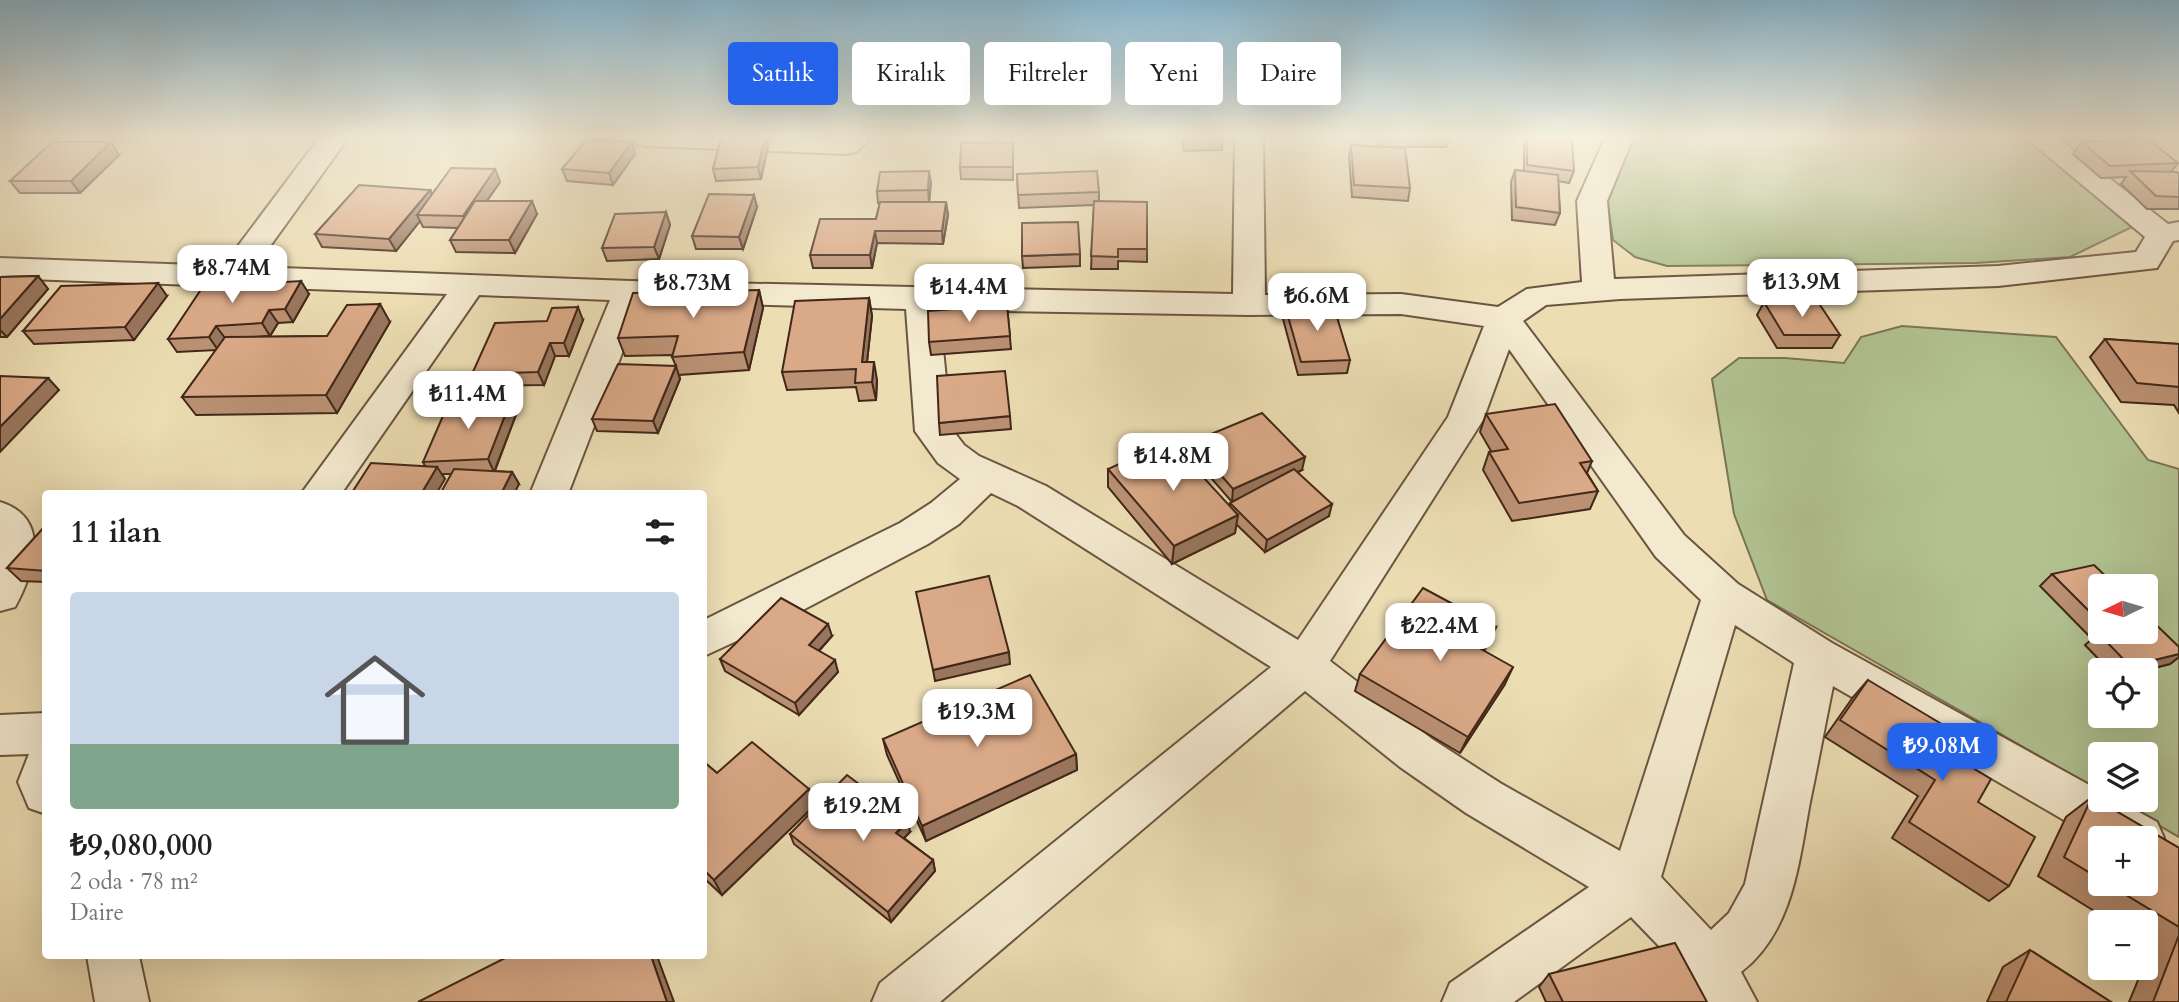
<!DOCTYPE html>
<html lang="tr">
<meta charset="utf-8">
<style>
body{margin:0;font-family:Cardo,serif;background:#f2f2f2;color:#202124;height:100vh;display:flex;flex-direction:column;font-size:26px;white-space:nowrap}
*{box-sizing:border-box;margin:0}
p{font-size:23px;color:#757577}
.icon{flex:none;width:38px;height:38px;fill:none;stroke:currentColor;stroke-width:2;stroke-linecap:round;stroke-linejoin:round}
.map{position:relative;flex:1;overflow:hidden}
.panel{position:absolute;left:42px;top:490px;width:665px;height:469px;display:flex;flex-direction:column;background:#fff;border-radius:7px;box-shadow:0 7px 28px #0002}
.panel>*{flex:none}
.hud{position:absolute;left:728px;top:42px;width:665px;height:63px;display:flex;gap:14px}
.needle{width:46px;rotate:265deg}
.fabs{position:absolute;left:2088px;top:574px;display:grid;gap:14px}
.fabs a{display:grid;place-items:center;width:70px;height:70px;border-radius:7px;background:#fff;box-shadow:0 7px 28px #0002;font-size:35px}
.price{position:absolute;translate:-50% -60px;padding:0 16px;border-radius:14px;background:#fff;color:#222;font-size:23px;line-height:46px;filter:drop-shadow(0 2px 4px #0008)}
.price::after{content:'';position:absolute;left:50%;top:42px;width:21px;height:16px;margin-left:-10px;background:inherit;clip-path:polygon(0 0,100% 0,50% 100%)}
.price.selected{background:#2563eb;color:#fff}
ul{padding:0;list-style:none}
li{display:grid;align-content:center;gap:14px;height:371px;padding:0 28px}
li span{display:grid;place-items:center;height:217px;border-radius:7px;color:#555}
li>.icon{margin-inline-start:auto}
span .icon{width:126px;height:126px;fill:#fffc;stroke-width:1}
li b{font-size:30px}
h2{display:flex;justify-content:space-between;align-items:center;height:84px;padding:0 28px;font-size:30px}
.tag{padding:0 24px;border-radius:7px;background:#fff;box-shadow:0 7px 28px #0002;font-size:24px;line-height:63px}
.tag.selected{background:#2563eb;color:#fff}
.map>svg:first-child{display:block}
</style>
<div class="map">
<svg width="2179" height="1002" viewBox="0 0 2179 1002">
<rect width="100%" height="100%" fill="#ecddb3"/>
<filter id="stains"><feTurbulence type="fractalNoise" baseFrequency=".00286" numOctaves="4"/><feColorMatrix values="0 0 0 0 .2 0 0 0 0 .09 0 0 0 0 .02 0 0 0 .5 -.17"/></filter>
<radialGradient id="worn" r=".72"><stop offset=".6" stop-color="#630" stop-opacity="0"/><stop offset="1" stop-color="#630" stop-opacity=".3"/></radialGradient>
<!-- green -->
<g fill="#b2c291" stroke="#7a7555" stroke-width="2" fill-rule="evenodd">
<polygon points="1639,138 2028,138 2075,172 2132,227 2070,257 1976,263 1667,266 1635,257 1613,240 1607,198 1614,164"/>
<path d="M1902 326 2056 337 2148 460 2179 469V837L2115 800H2146V754H2100V791L1767 600 1734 514 1712 379 1739 358H1785L1844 363 1861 337ZM2100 586H2146V632H2100ZM2100 670H2146V716H2100Z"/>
</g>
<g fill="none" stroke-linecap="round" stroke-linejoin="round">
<defs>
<g id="minor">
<path d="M319 138H348L255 267 630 281 1233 294 1235 138H1263L1265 295 1401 294 1498 307 1527 289 1582 282 1577 201 1605 138H1633L1607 201 1614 279 1998 266 2136 252 2145 237 2026 138H2058L2168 224 2179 222V240L2173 241 2157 268 1998 286 1620 299 1546 305 1523 321 1684 535 1738 584 1832 643 2100 791V800H2117L2157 822 2164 838 2157 854 2146 858V838H2100V841L1833 686C1825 725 1818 764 1810 802 1799 862 1793 932 1741 972L1757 1002H1699L1658 945 1631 917 1514 1002H1442L1450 983 1589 887 1466 813 1400 767 1305 691 940 1002H872L880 983 1271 667 1018 506 991 493 959 524 928 544 799 612 704 656V620L900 523 931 503 960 479 938 463 915 431 906 309 642 301 568 494H530L610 300 479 295 341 494H301L447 294 0 278V258L223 266ZM939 310 1249 315 1401 314 1484 326 1448 417 1298 640 1046 486 979 456 964 445 951 428ZM1509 349 1656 557 1701 600 1620 851 1500 783 1432 739 1330 661 1483 420ZM1735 625 1794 663 1745 884 1729 913 1711 930 1661 877Z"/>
<polygon points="633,138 871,138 856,152 846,154 647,146 637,144"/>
<path d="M0 502C52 518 34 572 15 607L0 611Z"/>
<polygon points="46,713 46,814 29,808 18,782 29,754 0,755 0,715"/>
<polygon points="87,956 139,956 149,1002 95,1002"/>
</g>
</defs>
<!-- minor casing -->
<use href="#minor" stroke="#6c5540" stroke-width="4"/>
<!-- minor -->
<use href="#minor" fill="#f3e9ce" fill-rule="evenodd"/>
</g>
<!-- wall -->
<g fill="#bb9174" stroke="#422819" stroke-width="2" fill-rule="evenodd">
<polygon points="721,138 767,138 768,146 761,179 716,181 713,169"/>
<polygon points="1182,138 1223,138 1222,150 1184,151"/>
<polygon points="1377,138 1449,138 1446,147 1382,147 1410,188 1408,201 1352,197 1349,157 1351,145 1380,147"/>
<polygon points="1526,138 1562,138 1574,171 1569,183 1558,181 1560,213 1555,225 1512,220 1511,182 1515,170 1524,171 1524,146"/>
<polygon points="632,142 635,154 613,185 567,181 562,169"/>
<polygon points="2081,142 2178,163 2171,172 2179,174 2179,209 2147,209 2121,184 2126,177 2101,178 2073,154"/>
<polygon points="1013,154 1013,180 961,179 960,167"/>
<polygon points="119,155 80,193 20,193 10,181"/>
<polygon points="495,169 500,182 487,201 537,214 515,253 456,252 450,240 458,228 423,227 420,221 396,251 322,247 315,234 430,190 432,194"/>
<polygon points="1017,174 1099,192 1099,201 1147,249 1147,262 1118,261 1118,269 1091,269 1094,205 1019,208"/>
<polygon points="931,183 929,202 946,202 948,215 943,244 877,243 872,268 813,268 810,255 876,219 880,203 878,203 877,191"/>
<polygon points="757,207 743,249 696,249 692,236"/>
<polygon points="666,212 670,225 659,259 607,261 602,248"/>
<polygon points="1080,254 1080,266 1023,268 1022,256"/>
<polygon points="38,276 48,289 7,337 0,337 0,277"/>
<polygon points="258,283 309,294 293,322 278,323 270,336 252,337 327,336 390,322 337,413 196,415 182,397 216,350 177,352 168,339"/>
<polygon points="759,290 763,308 749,370 679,375 680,379 658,433 597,431 592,419 676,366 672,357 673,355 625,356 618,338"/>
<polygon points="167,296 134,340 34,344 23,331"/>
<polygon points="869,298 872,316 867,362 877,380 876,400 859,401 856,387 787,390 782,372"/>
<polygon points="1764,302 1840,335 1832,348 1777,348 1757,315"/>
<polygon points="1007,305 1011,349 931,355 929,342"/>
<polygon points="1285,306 1350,360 1347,373 1298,375 1283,319"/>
<polygon points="583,320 569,356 555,356 544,385 479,386 472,374"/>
<polygon points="2105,339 2179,344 2179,413 2174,405 2121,402 2090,357"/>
<polygon points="511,400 517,412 495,471 512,472 519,484 451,474 442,474 445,479 425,466 423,462"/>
<polygon points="1486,414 1592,461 1587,473 1598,491 1590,509 1512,521 1483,470 1489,452 1491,451 1480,432"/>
<polygon points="1010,416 1011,429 940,435 939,423"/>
<polygon points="1192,442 1302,470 1298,472 1329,516 1265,552 1236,524 1235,533 1172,564 1108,487 1108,469 1230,506 1230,503 1242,497 1232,502 1191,455"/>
<polygon points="46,525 46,582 21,581 7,568"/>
<polygon points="2052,574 2100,586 2100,632 2146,632 2179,647 2179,657 2170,664 2146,670 2109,670 2085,645 2092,639 2040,586"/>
<polygon points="1496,627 1488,644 1484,651 1505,684 1460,753 1355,691 1360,674"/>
<polygon points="832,636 819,651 838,672 799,715 725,671 720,659"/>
<polygon points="1868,680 1943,750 1978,802 2009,886 1989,901 1892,838 1918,796 1825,737 1853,697"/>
<polygon points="883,739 1076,754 1077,770 926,841 887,755"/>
<polygon points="704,762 717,773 809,789 815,805 722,895 704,878"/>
<path d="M2092 797 2179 848V1002H2129L2143 968H2146V960L2151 946 2146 943V922H2112L2038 876 2066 817ZM2100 838 2146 884H2100Z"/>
<polygon points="910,832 904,838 933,860 935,871 891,922 794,844 790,834"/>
<polygon points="2030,950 2111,1002 1987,1002 2003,967"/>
<polygon points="1549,974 1707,1002 1546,1002 1539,987"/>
</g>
<!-- shaded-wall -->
<g fill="#99765e" stroke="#422819" stroke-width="2">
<polygon points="765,138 767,138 768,146 761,179 758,167"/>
<polygon points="111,142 119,155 80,193 71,181"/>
<polygon points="632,142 635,154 613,185 609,173"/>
<polygon points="495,169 500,182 468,228 463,216"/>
<polygon points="929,171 931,183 929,202 928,190"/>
<polygon points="430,190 436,202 417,215 420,221 396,251 389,239"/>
<polygon points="754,195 757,207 743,249 739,237"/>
<polygon points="532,201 537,214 515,253 509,240"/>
<polygon points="946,202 948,215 943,244 942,231"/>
<polygon points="666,212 670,225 659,259 654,247"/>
<polygon points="875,231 877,243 872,268 870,255"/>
<polygon points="38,276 48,289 7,337 0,330 0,319"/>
<polygon points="254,277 262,289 250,284"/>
<polygon points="301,281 309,294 293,322 285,309"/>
<polygon points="158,283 167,296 134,340 125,327"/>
<polygon points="759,290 763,308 749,370 744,352"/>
<polygon points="869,298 872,316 865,380 862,362"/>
<polygon points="380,304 390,322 337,413 326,395"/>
<polygon points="578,307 583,320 569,356 564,343"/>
<polygon points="269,310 278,323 270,336 262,323"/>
<polygon points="216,326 225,338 218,350 209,337"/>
<polygon points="550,343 555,356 544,385 538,372"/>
<polygon points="874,362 877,380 876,400 872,382"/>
<polygon points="676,366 680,379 658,433 653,421"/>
<polygon points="48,378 59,390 0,452 0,427"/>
<polygon points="511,400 517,412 494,472 488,459"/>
<polygon points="1305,457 1302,470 1232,502 1233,489"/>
<polygon points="437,467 445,479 436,494 421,494"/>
<polygon points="512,472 519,484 514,494 501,494"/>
<polygon points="1332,504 1329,516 1265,552 1267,540"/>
<polygon points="1238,515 1235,533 1172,564 1174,546"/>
<polygon points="828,624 832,636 813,657 809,645"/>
<polygon points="1496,627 1488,644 1473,666 1481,649"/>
<polygon points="1009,652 1010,664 935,681 933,670"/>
<polygon points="2179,654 2179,657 2170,664 2146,670 2124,670 2130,666"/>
<polygon points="835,660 838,672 799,715 795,703"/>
<polygon points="1513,667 1505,684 1460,753 1468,737"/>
<polygon points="1076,754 1077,770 926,841 922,826"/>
<polygon points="809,789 815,805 722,895 714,880"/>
<polygon points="908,821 910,832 899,843 896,833"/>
<polygon points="933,860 935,871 891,922 888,912"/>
<polygon points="651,956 657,956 674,1002 667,1002"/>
</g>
<!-- building -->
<g fill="#daa987" stroke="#422819" stroke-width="2">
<polygon points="721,138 765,138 758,167 713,169"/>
<polygon points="1527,138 1562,138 1572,140 1574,171 1527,165"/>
<polygon points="587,139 632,142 609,173 562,169"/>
<polygon points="2148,139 2178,163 2110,166 2081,142"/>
<polygon points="52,142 111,142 71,181 10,181"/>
<polygon points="1013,142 1013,167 960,167 961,143"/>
<polygon points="1351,145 1405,148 1410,188 1354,185"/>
<polygon points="451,168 495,169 463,216 417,215"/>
<polygon points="1515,170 1558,175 1560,213 1516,207"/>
<polygon points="929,171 928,190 877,191 880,172"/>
<polygon points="1097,171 1099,192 1018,195 1017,174"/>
<polygon points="2130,171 2177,172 2179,174 2179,197 2156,196"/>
<polygon points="359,185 430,190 389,239 315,234"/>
<polygon points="709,194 754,195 739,237 692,236"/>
<polygon points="475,201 532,201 509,240 450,240"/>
<polygon points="1094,201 1147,202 1147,249 1118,249 1118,257 1091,256"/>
<polygon points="880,202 946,202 942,231 875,231 870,255 810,255 820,219 876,219"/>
<polygon points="666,212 654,247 602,248 615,214"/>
<polygon points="1078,222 1080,254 1022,256 1022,223"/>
<polygon points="38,276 0,319 0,277"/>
<polygon points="254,277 250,284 301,281 285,309 269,310 262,323 216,326 209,337 168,339 208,279"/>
<polygon points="158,283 125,327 23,331 61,286"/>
<polygon points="759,290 744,352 672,357 678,336 618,338 633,293"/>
<polygon points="869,298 862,362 874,362 872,382 855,383 856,369 782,372 795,301"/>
<polygon points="1764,302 1818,302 1840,335 1784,335"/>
<polygon points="380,304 326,395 182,397 225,337 327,336 347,305"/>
<polygon points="1333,304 1350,360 1301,362 1285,306"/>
<polygon points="1007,305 1010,336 929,342 928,311"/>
<polygon points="578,307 564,343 550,343 538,372 472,374 495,323 547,321 552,308"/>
<polygon points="2105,339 2179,344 2179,387 2137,383"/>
<polygon points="618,364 676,366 653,421 592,419"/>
<polygon points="1005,371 1010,416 939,423 937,376"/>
<polygon points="0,376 48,378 0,427"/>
<polygon points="511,400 488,459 423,462 449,402"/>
<polygon points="1555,404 1592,461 1580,463 1598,491 1519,503 1489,452 1508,449 1486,414"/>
<polygon points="1262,413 1305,457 1233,489 1192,442"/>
<polygon points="1170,441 1238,515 1174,546 1108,469"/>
<polygon points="371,463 437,467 421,494 351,494"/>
<polygon points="454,469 512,472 501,494 440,494"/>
<polygon points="1294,469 1332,504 1267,540 1230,503"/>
<polygon points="46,525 46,571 7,568"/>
<polygon points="2094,565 2116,586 2100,586 2100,622 2052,574"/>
<polygon points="989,576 1009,652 933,670 916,592"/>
<polygon points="1423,588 1496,627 1481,649 1513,667 1468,737 1360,674"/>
<polygon points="781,598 828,624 809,645 835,660 795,703 720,659"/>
<polygon points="2146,615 2179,647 2179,654 2130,666 2098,633 2106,632 2146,632"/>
<polygon points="1030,675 1076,754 922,826 883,739"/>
<polygon points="1868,680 1955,732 1943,750 1991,779 1978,802 2035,837 2009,886 1909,822 1935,780 1840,720"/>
<polygon points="752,742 809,789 714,880 704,870 704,762 717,773"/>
<polygon points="847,775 908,821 896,833 933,860 888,912 790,834"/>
<polygon points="2092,797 2179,848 2179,927 2108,884 2146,884 2146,838 2100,838 2100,879 2064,857"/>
<polygon points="2179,935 2179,1002 2153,1002"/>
<polygon points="1675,943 1707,1002 1563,1002 1549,974"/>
<polygon points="2030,950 2111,1002 2006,1002"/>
<polygon points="509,956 651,956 667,1002 418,1002"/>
</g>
<!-- sky -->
<linearGradient id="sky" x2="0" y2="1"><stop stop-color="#88b7d0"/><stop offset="0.49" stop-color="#f6f0dd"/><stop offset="1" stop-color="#f6f0dd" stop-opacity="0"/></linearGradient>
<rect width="2179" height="279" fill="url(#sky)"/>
<rect width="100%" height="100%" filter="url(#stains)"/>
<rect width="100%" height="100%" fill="url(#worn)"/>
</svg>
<div class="fabs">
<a><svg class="needle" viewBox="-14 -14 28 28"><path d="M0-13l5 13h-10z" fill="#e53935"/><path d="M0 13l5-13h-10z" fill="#757577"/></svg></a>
<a><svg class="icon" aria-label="locate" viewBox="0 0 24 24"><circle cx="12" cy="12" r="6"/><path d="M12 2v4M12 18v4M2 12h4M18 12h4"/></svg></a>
<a><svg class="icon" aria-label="layers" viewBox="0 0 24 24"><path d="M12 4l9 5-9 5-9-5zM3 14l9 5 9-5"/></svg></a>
<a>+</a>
<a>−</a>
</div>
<b class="price" style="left:232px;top:305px">₺8.74M</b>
<b class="price" style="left:1802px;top:319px">₺13.9M</b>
<b class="price" style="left:693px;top:320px">₺8.73M</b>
<b class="price" style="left:969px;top:324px">₺14.4M</b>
<b class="price" style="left:1317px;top:333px">₺6.6M</b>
<b class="price" style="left:468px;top:431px">₺11.4M</b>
<b class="price" style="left:1173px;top:493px">₺14.8M</b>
<b class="price" style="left:1440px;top:663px">₺22.4M</b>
<b class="price" style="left:977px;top:749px">₺19.3M</b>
<b class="price selected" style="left:1942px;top:783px">₺9.08M</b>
<b class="price" style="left:863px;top:843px">₺19.2M</b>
<div class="hud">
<a class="tag selected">Satılık</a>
<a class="tag">Kiralık</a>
<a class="tag">Filtreler</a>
<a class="tag">Yeni</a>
<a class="tag">Daire</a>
</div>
<section class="panel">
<h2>11 ilan<svg class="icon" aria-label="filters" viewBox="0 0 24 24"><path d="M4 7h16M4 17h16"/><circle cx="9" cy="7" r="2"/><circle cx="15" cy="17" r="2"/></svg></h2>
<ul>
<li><span style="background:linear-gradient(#c9d6e8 70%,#7fa58c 0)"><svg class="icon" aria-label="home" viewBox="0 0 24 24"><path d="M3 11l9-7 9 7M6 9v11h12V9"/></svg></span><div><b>₺9,080,000</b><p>2 oda · 78 m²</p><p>Daire</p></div></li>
</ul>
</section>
</div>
